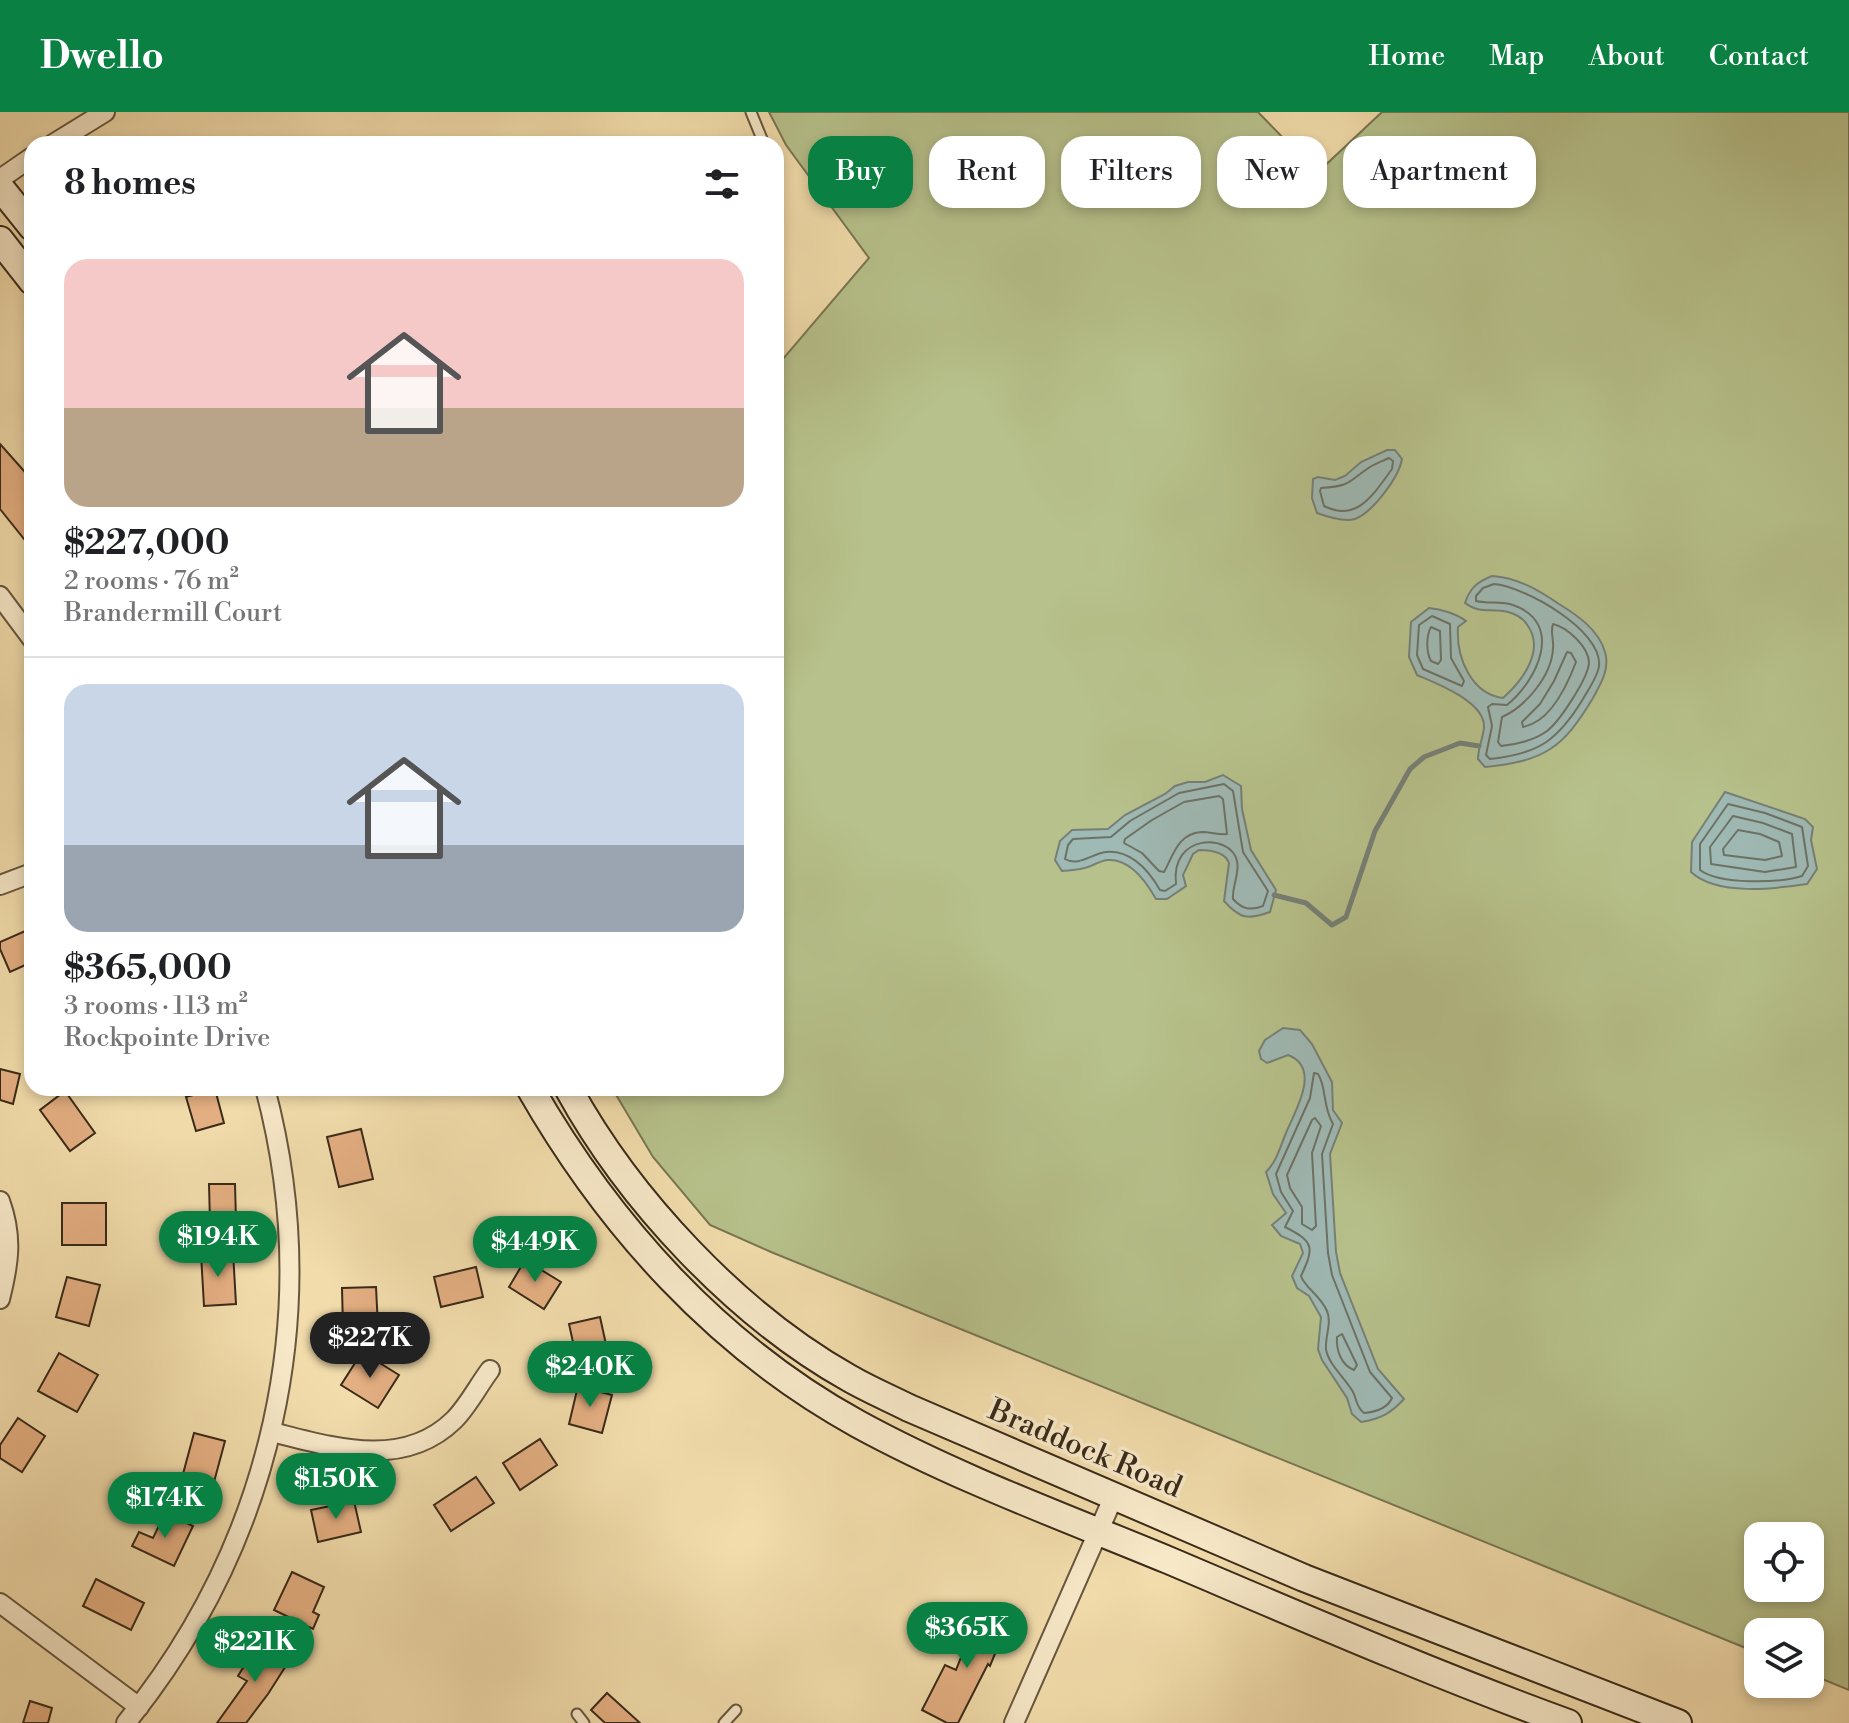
<!DOCTYPE html>
<meta charset="utf-8">
<style>
body{margin:0;font-family:"Libre Bodoni",serif;background:#f2f2f2;color:#202124;height:100vh;display:flex;flex-direction:column;font-size:30px;white-space:nowrap}
*{box-sizing:border-box;margin:0}
p{font-size:26px;color:#757577}
.icon{flex:none;width:44px;height:44px;fill:none;stroke:currentColor;stroke-width:2;stroke-linecap:round;stroke-linejoin:round}
.map{position:relative;flex:1;overflow:hidden}
.details{position:absolute;left:24px;top:24px;width:760px;height:960px;display:flex;flex-direction:column;background:#fff;border-radius:24px;box-shadow:0 4px 12px #0003}
.details>*{flex:none}
.banner{position:absolute;left:808px;top:24px;width:760px;height:72px;display:flex;gap:16px}
.fabs{position:absolute;left:1744px;top:1410px;display:grid;gap:16px}
.fabs a{display:grid;place-items:center;width:80px;height:80px;border-radius:16px;background:#fff;box-shadow:0 4px 12px #0003;font-size:40px}
.price{position:absolute;translate:-50% -68px;padding:0 18px;border-radius:28px;background:#0b8043;color:#fff;font-size:26px;line-height:52px;filter:drop-shadow(0 2px 4px #0008)}
.price::after{content:'';position:absolute;left:50%;top:48px;width:24px;height:18px;margin-left:-12px;background:inherit;clip-path:polygon(0 0,100% 0,50% 100%)}
.price.active{background:#222;color:#fff}
ul{padding:0;list-style:none}
li{display:grid;align-content:center;gap:16px;height:424px;padding:0 40px}
li+li{border-top:2px solid #e0e0e0}
li span{display:grid;place-items:center;height:248px;border-radius:24px;color:#555}
li>.icon{margin-inline-start:auto}
span .icon{width:144px;height:144px;fill:#fffc;stroke-width:1}
li b{font-size:34px}
h2{display:flex;justify-content:space-between;align-items:center;height:96px;padding:0 40px;font-size:34px}
.tag{padding:0 28px;border-radius:24px;background:#fff;box-shadow:0 4px 12px #0003;font-size:28px;line-height:72px}
.tag.active{background:#0b8043;color:#fff}
header{display:flex;align-items:center;gap:48px;box-sizing:border-box;height:112px;padding:0 40px;background:#0b8043;color:#fff}
header strong{font-size:38px}
nav{display:flex;gap:44px;margin-inline-start:auto;font-size:28px}
.map>svg:first-child{display:block}
</style>
<header>
<strong>Dwello</strong>
<nav><a>Home</a><a>Map</a><a>About</a><a>Contact</a></nav>
</header>
<div class="map">
<svg width="1849" height="1611" viewBox="0 0 1849 1611">
<rect width="100%" height="100%" fill="#f2dcab"/>
<filter id="stains"><feTurbulence type="fractalNoise" baseFrequency=".0025" numOctaves="4"/><feColorMatrix values="0 0 0 0 .2 0 0 0 0 .09 0 0 0 0 .02 0 0 0 .5 -.17"/></filter>
<radialGradient id="worn" r=".72"><stop offset=".6" stop-color="#630" stop-opacity="0"/><stop offset="1" stop-color="#630" stop-opacity=".3"/></radialGradient>
<!-- green -->
<path fill="#b7c18b" stroke="#787652" stroke-width="2" fill-rule="evenodd" d="M769 0H1258L1317 61 1382 0H1849V1578L1810 1562V1520H1758V1541L771 1140 710 1113 653 1045 612 976H776V255L869 146 786 33ZM1758 1424H1810V1476H1758Z"/>
<!-- water -->
<g fill="#9fb9b4" stroke="#768076" stroke-width="2">
<path d="M1387 338H1395L1402 347C1399 365 1373 400 1355 407 1344 410 1328 405 1317 401L1312 386 1313 367 1318 365 1335 368 1345 364 1361 350Z"/>
<path d="M1492 464C1518 466 1537 477 1559 492 1577 503 1599 518 1605 540 1610 557 1601 571 1593 586 1563 636 1545 649 1485 655L1478 647C1478 636 1483 626 1484 616 1486 590 1436 571 1417 563L1409 545 1411 510 1429 496C1441 497 1457 502 1466 509L1458 515C1456 545 1471 582 1503 586 1522 569 1545 539 1528 514 1524 507 1516 502 1508 500 1492 496 1479 502 1465 491 1470 476 1477 470 1492 464Z"/>
<path d="M1223 663 1241 674 1242 697 1251 738 1276 778 1270 800C1248 808 1240 807 1224 789L1229 751C1225 740 1210 738 1199 738L1193 742 1183 763 1186 774 1167 787H1156C1146 769 1130 746 1107 748 1100 749 1094 753 1088 755 1080 758 1071 758 1062 759L1055 748 1060 729 1072 718 1108 717 1125 703 1165 682 1175 674 1188 670H1205Z"/>
<path d="M1725 680 1805 707 1813 715 1811 728 1817 757 1807 772C1774 777 1717 784 1691 760L1692 730Z"/>
<path d="M1283 916 1300 918 1312 932 1332 970 1333 998 1342 1011 1330 1042 1336 1140 1340 1161 1378 1257 1404 1287C1391 1301 1381 1307 1361 1310L1352 1302 1347 1286 1322 1248 1318 1237 1321 1205 1309 1184 1297 1176 1292 1164 1303 1141 1300 1132 1281 1124 1272 1113 1286 1101 1273 1082 1266 1060C1277 1049 1280 1035 1286 1021 1295 999 1322 956 1288 943L1267 951 1261 947 1259 939 1265 928Z"/>
</g>
<g fill="none" stroke-linecap="round" stroke-linejoin="round">
<!-- shore -->
<g stroke="#6c7266" stroke-width="2">
<path d="M1389 346 1393 349 1392 357C1374 381 1358 411 1324 394L1320 379 1321 376C1352 374 1347 370 1370 355 1376 351 1383 349 1389 346Z"/>
<path d="M1494 472C1523 474 1603 518 1599 554 1598 564 1588 578 1583 587 1558 628 1539 642 1490 647L1486 643 1492 614 1488 595 1492 592 1507 593C1537 569 1565 511 1513 493 1502 489 1488 492 1476 489V484L1483 476Z"/>
<polygon points="1432,504 1450,512 1451,546 1464,569 1462,574 1423,557 1417,543 1419,513"/>
<path d="M1553 512C1566 515 1589 534 1589 551 1588 566 1560 609 1547 619 1535 628 1515 633 1501 634L1498 630 1502 605C1525 595 1552 564 1553 536 1554 527 1550 520 1553 512Z"/>
<path d="M1431 515 1440 519 1441 548 1438 552 1431 549C1426 540 1426 524 1431 515Z"/>
<path d="M1567 540 1571 541 1576 550C1567 574 1550 610 1523 615L1522 610 1540 592 1554 569Z"/>
<path d="M1224 672 1233 679 1243 740 1268 779 1263 794C1250 799 1242 797 1233 787 1232 774 1240 761 1237 749 1231 721 1170 721 1176 772L1165 779 1160 778C1149 759 1131 738 1106 740 1091 742 1079 755 1065 747L1068 733 1073 727 1111 725 1130 709 1179 681Z"/>
<path d="M1219 684 1223 687 1227 722C1219 723 1211 720 1202 720 1178 721 1173 744 1164 760L1159 759 1142 741 1124 731 1125 727 1152 708 1184 690Z"/>
<path d="M1728 692 1765 701 1802 715 1808 754 1802 764C1779 771 1720 773 1700 758V732Z"/>
<polygon points="1733,704 1763,711 1792,722 1796,755 1765,760 1711,752 1710,735"/>
<polygon points="1738,718 1760,722 1779,730 1782,744 1765,748 1724,743 1723,737"/>
<path d="M1314 961 1318 962C1327 976 1322 993 1333 1012L1322 1042 1328 1141 1332 1163 1370 1260 1392 1286C1387 1297 1376 1300 1364 1301 1356 1295 1357 1288 1353 1280 1345 1266 1328 1252 1326 1237 1325 1224 1332 1211 1327 1199 1320 1183 1305 1176 1301 1164 1314 1136 1315 1130 1285 1115L1293 1099 1281 1080 1276 1062 1310 986Z"/>
<polygon points="1315,1006 1321,1014 1312,1041 1316,1114 1312,1118 1302,1112 1302,1095 1290,1076 1287,1063 1312,1008"/>
<path d="M1342 1222 1357 1253 1354 1258C1341 1253 1336 1238 1337 1225Z"/>
</g>
<!-- stream -->
<polyline stroke="#768076" stroke-width="5" points="1274,783 1306,791 1332,813 1346,805 1375,719 1410,657 1424,645 1460,631 1479,634"/>
</g>
<!-- building -->
<g fill="#e4af82" stroke="#392a19" stroke-width="2">
<polygon points="0,332 32,368 32,437 0,397"/>
<polygon points="32,816 32,850 10,860 0,837 0,830"/>
<polygon points="0,957 20,962 13,992 0,988"/>
<polygon points="215,977 224,1011 196,1019 186,985"/>
<polygon points="65,979 95,1021 70,1039 40,998"/>
<polygon points="361,1017 373,1067 339,1075 327,1025"/>
<polygon points="209,1072 235,1072 236,1109 210,1110"/>
<rect x="62" y="1091" width="44" height="42"/>
<polygon points="233,1140 236,1192 204,1194 201,1142"/>
<polygon points="525,1148 561,1170 544,1197 509,1175"/>
<polygon points="476,1155 483,1185 441,1195 434,1165"/>
<polygon points="67,1165 100,1173 89,1214 56,1205"/>
<polygon points="376,1175 378,1215 343,1216 342,1176"/>
<polygon points="600,1205 609,1246 578,1253 569,1212"/>
<polygon points="362,1240 399,1263 378,1296 341,1273"/>
<polygon points="59,1241 98,1263 77,1300 38,1279"/>
<polygon points="578,1274 612,1283 602,1321 569,1312"/>
<polygon points="18,1306 45,1324 22,1360 0,1346 0,1333"/>
<polygon points="194,1321 225,1329 214,1370 183,1362"/>
<polygon points="540,1327 557,1353 520,1378 503,1351"/>
<polygon points="476,1365 494,1391 451,1419 434,1393"/>
<polygon points="354,1389 361,1420 318,1430 311,1398"/>
<polygon points="165,1401 193,1414 174,1454 132,1434 139,1420 153,1426"/>
<polygon points="292,1460 324,1475 313,1500 319,1503 313,1517 274,1498"/>
<polygon points="96,1467 144,1491 131,1518 83,1494"/>
<polygon points="991,1497 1010,1505 990,1554 988,1552 958,1611 947,1611 922,1598 945,1553 956,1558 976,1507 985,1511"/>
<polygon points="259,1530 289,1549 268,1582 246,1611 217,1611 247,1569 238,1564"/>
<polygon points="607,1581 640,1611 605,1611 591,1598"/>
<polygon points="30,1589 52,1596 48,1611 23,1611"/>
</g>
<g fill="none" stroke-linecap="round" stroke-linejoin="round">
<defs>
<g id="lane">
<polyline points="751,0 764,32"/>
<polyline points="577,1602 584,1611"/>
<polyline points="724,1611 736,1598"/>
</g>
<g id="street">
<polyline points="53,32 105,0"/>
<polyline points="0,67 32,45"/>
<polyline points="0,484 32,527"/>
<polyline points="0,773 32,761"/>
<path d="M0 1089C13 1125 9 1151 0 1187"/>
<path d="M272 1320C332 1335 403 1358 454 1308 468 1294 478 1274 490 1258"/>
<polyline points="0,1491 139,1595"/>
<path d="M126 1611C272 1431 325 1201 265 976"/>
<polyline points="1014,1611 1114,1384"/>
</g>
<g id="secondary">
<polyline points="0,75 32,115"/>
<polyline points="0,128 32,169"/>
<path d="M530 976C609 1114 718 1235 858 1312 957 1366 1064 1405 1168 1448 1300 1504 1433 1562 1568 1611"/>
<path d="M568 976C629 1088 737 1203 849 1266 868 1277 889 1286 909 1296L1304 1466 1678 1611"/>
</g>
</defs>
<!-- lane casing -->
<use href="#lane" stroke="#67563e" stroke-width="13"/>
<!-- street casing -->
<use href="#street" stroke="#67563e" stroke-width="22"/>
<!-- secondary casing -->
<use href="#secondary" stroke="#392a19" stroke-width="30"/>
<!-- lane -->
<use href="#lane" stroke="#f7e8c8" stroke-width="9"/>
<!-- street -->
<use href="#street" stroke="#f7e8c8" stroke-width="18"/>
<!-- secondary -->
<use href="#secondary" stroke="#f7e8c8" stroke-width="26"/>
</g>
<g text-anchor="middle" dominant-baseline="central" stroke-width="7" stroke-linejoin="round" paint-order="stroke">
<!-- street labels -->
<g font-size="30" fill="#392a19" stroke="#f7e8c8">
<text transform="translate(1085 1337) rotate(23)">Braddock Road</text>
</g>
</g>
<rect width="100%" height="100%" filter="url(#stains)"/>
<rect width="100%" height="100%" fill="url(#worn)"/>
</svg>
<div class="fabs">
<a><svg class="icon" aria-label="locate" viewBox="0 0 24 24"><circle cx="12" cy="12" r="6"/><path d="M12 2v4M12 18v4M2 12h4M18 12h4"/></svg></a>
<a><svg class="icon" aria-label="layers" viewBox="0 0 24 24"><path d="M12 4l9 5-9 5-9-5zM3 14l9 5 9-5"/></svg></a>
</div>
<b class="price" style="left:218px;top:1167px">$194K</b>
<b class="price" style="left:535px;top:1172px">$449K</b>
<b class="price active" style="left:370px;top:1268px">$227K</b>
<b class="price" style="left:590px;top:1297px">$240K</b>
<b class="price" style="left:336px;top:1409px">$150K</b>
<b class="price" style="left:165px;top:1428px">$174K</b>
<b class="price" style="left:967px;top:1558px">$365K</b>
<b class="price" style="left:255px;top:1572px">$221K</b>
<div class="banner">
<a class="tag active">Buy</a>
<a class="tag">Rent</a>
<a class="tag">Filters</a>
<a class="tag">New</a>
<a class="tag">Apartment</a>
</div>
<section class="details">
<h2>8 homes<svg class="icon" aria-label="filters" viewBox="0 0 24 24"><path d="M4 7h16M4 17h16"/><circle cx="9" cy="7" r="2"/><circle cx="15" cy="17" r="2"/></svg></h2>
<ul>
<li><span style="background:linear-gradient(#f6c9c9 60%,#b9a48a 0)"><svg class="icon" aria-label="home" viewBox="0 0 24 24"><path d="M3 11l9-7 9 7M6 9v11h12V9"/></svg></span><div><b>$227,000</b><p>2 rooms · 76 m²</p><p>Brandermill Court</p></div></li>
<li><span style="background:linear-gradient(#c9d6e8 65%,#9aa5b1 0)"><svg class="icon" aria-label="home" viewBox="0 0 24 24"><path d="M3 11l9-7 9 7M6 9v11h12V9"/></svg></span><div><b>$365,000</b><p>3 rooms · 113 m²</p><p>Rockpointe Drive</p></div></li>
</ul>
</section>
</div>
